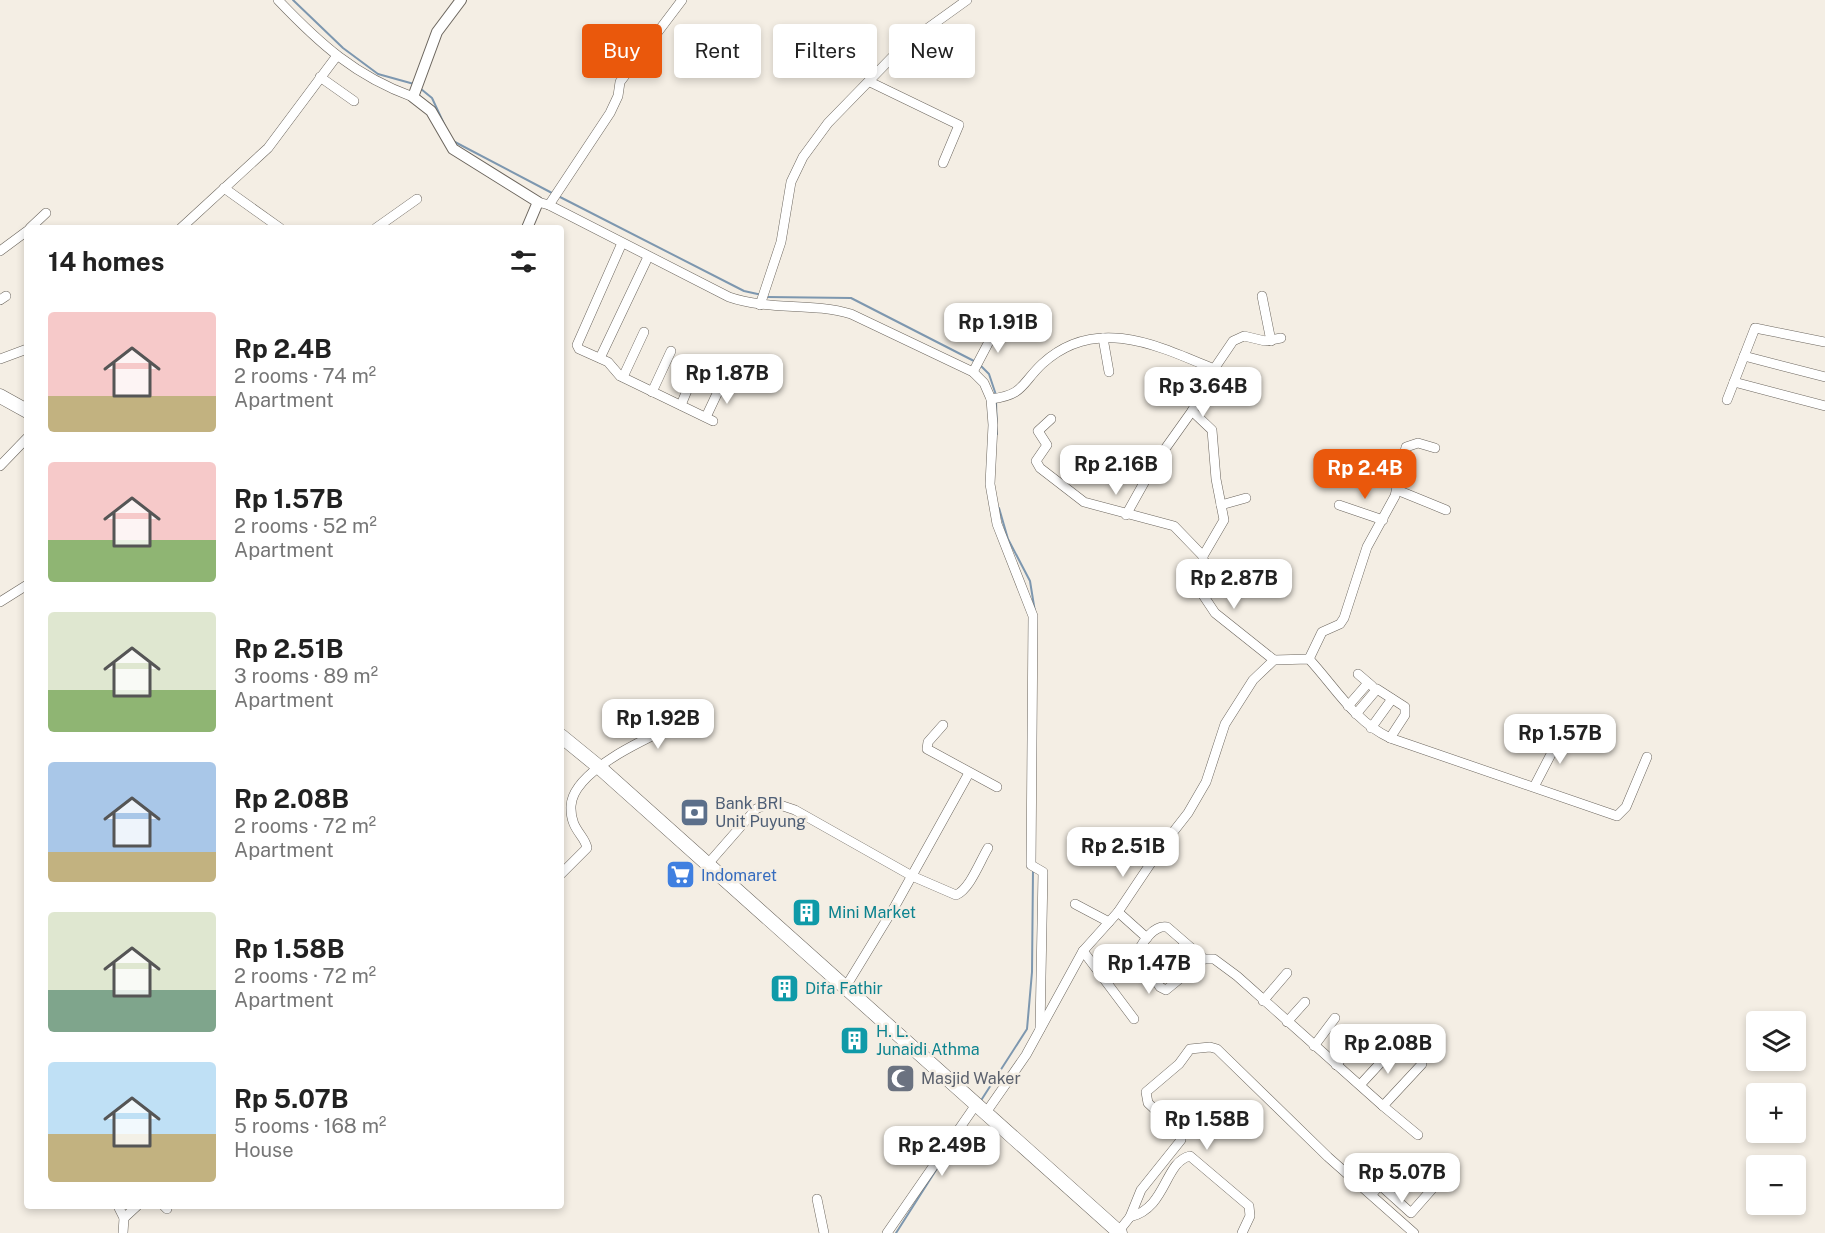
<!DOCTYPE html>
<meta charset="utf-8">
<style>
body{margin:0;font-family:"Public Sans",sans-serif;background:#f6f6f6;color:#222;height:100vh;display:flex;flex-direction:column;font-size:22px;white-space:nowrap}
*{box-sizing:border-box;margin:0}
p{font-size:20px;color:#767676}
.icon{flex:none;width:33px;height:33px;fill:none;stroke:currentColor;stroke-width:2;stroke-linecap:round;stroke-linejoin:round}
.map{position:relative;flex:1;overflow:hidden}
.details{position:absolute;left:24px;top:225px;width:540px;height:984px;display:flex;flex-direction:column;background:#fff;border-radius:6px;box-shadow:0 3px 9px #0003}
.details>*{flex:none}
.banner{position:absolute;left:582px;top:24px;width:570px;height:54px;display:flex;gap:12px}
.controls{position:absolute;left:1746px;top:1011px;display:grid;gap:12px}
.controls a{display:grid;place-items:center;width:60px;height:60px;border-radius:6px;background:#fff;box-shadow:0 3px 9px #0003;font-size:30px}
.price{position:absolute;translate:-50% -51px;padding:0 14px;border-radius:12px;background:#fff;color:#222;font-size:20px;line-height:39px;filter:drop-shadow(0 2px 3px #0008)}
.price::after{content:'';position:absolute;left:50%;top:36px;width:18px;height:14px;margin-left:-9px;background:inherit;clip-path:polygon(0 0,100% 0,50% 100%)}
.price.current{background:#ea580c;color:#fff}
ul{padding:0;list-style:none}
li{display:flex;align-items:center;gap:18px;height:150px;padding:0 24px}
li span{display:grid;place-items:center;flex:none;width:168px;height:120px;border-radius:6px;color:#555}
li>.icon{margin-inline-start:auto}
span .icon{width:72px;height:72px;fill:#fffc;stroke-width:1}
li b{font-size:26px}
h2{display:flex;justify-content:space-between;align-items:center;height:72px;padding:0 24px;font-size:26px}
.pill{padding:0 21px;border-radius:6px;background:#fff;box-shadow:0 3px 9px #0003;font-size:21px;line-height:54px}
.pill.current{background:#ea580c;color:#fff}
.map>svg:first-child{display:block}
</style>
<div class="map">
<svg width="1825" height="1233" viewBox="0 0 1825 1233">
<rect width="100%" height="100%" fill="#f4eee4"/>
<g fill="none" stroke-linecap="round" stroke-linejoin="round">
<!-- stream -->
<g stroke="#7d97af" stroke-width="2">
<polyline points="293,0 343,48 378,74 414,84"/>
<polyline points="421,89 432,98 445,126"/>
<polyline points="453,141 552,193"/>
<polyline points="560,197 744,291 762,295"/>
<polyline points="767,297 851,298 974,361"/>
<polyline points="979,364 989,374 996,395"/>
<polyline points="996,401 997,434"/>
<polyline points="999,508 1008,539 1030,581 1035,612"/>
<polyline points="980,1102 1027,1029 1032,972 1033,870"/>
<polyline points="896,1233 938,1167"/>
</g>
<defs>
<g id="minor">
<path d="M278 0C319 43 355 76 413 97"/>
<polyline points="320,77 354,101"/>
<polyline points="870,82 959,125 943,163"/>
<polyline points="224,188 280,228"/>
<path d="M538 202 549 205 729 297C769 311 811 302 851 314L973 372 984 383 991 399 993 425 990 484 997 524 1033 616 1031 865 1043 872 1040 1029"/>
<polyline points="549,205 610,113 618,96 620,82 682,0"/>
<polyline points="30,228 46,213"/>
<polyline points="181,228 268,148 336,57"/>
<polyline points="376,228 417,199"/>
<polyline points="622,243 577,345 579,349 608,362 620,376 713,421"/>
<polyline points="0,251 27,231"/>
<polyline points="1262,296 1271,341"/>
<polyline points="0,300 6,296"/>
<polyline points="760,305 781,242 791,182 803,157 828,123 903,46 967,0"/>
<polyline points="1103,338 1109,372"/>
<polyline points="1744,356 1825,377"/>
<polyline points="600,358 648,257"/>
<polyline points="0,359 27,349"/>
<polyline points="973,372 993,334"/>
<polyline points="623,377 644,332"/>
<polyline points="1734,382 1825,406"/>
<polyline points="652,392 671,351"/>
<path d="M991 399C1024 395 1021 384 1042 364 1095 315 1157 345 1214 369"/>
<polyline points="1727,400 1755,328 1825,342"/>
<polyline points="681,405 695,371"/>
<polyline points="1192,411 1212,430 1216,479 1224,520 1203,556 1203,595 1215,613 1274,660"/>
<polyline points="706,417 723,381"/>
<polyline points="1051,419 1038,431 1047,445 1036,461 1040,468 1084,502 1174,526 1203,556"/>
<polyline points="0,466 27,438"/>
<polyline points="1397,490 1446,510"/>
<polyline points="1221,505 1246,498"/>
<polyline points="1339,505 1383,520"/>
<polyline points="1126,515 1155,463 1192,411 1214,369 1233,341 1244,336 1265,341 1281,338"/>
<polyline points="1203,561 1223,573"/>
<polyline points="0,602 27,585"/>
<polyline points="1309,659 1322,632 1340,624 1344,618 1367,547 1395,496 1406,447 1418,443 1435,448"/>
<polyline points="1358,674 1372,686"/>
<polyline points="1348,706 1368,683"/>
<polyline points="1356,714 1377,689 1405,707 1405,715 1390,738"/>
<polyline points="943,725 928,742 927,749 997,787"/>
<polyline points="1371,728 1392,699"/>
<polyline points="1535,785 1562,733"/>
<path d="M707 865 756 809 771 802 795 810 912 876 956 895C970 889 980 861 988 848"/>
<path d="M561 874 587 848C585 835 570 830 571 806 573 765 671 728 703 712"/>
<polyline points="1075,904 1109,922"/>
<polyline points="1118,912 1147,938"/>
<polyline points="1083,951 1134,1019"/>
<path d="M1204 959 1166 990 1160 987 1137 953C1143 942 1153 925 1167 927L1204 959H1214L1237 976 1383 1106 1422 1064"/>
<polyline points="1154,977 1185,944"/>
<polyline points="845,988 895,906 969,773"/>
<polyline points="1263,1001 1287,973"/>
<polyline points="1287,1022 1305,1002"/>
<polyline points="1314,1046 1335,1018"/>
<polyline points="1336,1065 1367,1030"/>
<polyline points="1360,1085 1396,1046"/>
<polyline points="1383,1106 1418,1135"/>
<path d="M985 1114 1026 1055 1083 951 1118 912 1163 845 1188 813 1206 782 1225 724 1253 680 1274 660 1309 659C1335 687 1354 721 1390 738L1617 816 1626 807 1647 757"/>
<polyline points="1372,1194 1380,1185 1411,1213 1433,1188"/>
<polyline points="817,1199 824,1233"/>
<polyline points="118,1206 124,1218 123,1233"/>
<polyline points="164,1206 167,1209"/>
<path d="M1130 1217C1167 1208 1164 1162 1190 1156L1249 1206 1250 1216 1242 1233"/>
<polyline points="124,1218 137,1206"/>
<polyline points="1118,1232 1130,1217 1141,1190 1181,1140 1181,1134 1148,1103 1146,1092 1179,1064 1190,1049 1210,1047 1217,1049 1328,1157 1414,1233"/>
<polyline points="887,1233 975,1106"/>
</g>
<polyline id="tertiary" points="461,0 437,32 413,97 431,111 453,149 538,202 527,228"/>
<g id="primary">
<polyline points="0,396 27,411"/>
<polyline points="561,736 599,767 1120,1233"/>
</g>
</defs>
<!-- minor casing -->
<use href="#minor" stroke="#6b655d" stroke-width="10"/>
<!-- tertiary casing -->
<use href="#tertiary" stroke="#6b655d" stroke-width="12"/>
<!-- primary casing -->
<use href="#primary" stroke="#6b655d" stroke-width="15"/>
<!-- minor -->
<use href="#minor" stroke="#fff" stroke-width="9"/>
<!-- tertiary -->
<use href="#tertiary" stroke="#fff" stroke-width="10"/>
<!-- primary -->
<use href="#primary" stroke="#fff" stroke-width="14"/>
</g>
<!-- icons -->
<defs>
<symbol id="bank-square" viewBox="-11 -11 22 22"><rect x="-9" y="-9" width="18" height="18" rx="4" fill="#5c6f8a" stroke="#f4eee4"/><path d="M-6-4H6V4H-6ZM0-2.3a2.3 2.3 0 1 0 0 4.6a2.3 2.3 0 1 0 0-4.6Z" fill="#fff"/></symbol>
<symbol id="supermarket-square" viewBox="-11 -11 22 22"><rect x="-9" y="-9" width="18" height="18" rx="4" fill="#3f7fe0" stroke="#f4eee4"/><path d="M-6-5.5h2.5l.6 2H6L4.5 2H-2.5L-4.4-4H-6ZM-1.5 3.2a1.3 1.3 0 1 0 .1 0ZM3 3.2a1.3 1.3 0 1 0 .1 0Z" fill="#fff"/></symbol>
<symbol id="building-square" viewBox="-11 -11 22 22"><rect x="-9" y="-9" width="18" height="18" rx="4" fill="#0f9aa8" stroke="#f4eee4"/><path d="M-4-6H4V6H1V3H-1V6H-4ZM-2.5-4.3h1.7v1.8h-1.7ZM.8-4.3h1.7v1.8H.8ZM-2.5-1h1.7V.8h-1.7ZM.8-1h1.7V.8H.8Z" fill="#fff"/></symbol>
<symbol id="mosque-square" viewBox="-11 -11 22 22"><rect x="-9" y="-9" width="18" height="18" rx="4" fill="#6b7280" stroke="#f4eee4"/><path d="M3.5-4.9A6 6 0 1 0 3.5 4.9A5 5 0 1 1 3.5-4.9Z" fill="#fff"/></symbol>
</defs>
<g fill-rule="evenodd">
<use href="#bank-square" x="678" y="796" width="33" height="33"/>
<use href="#supermarket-square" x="664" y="858" width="33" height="33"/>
<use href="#building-square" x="790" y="896" width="33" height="33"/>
<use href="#building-square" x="768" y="972" width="33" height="33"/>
<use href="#building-square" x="838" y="1024" width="33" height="33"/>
<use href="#mosque-square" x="884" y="1062" width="33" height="33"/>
</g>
<g text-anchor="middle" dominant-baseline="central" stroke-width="5" stroke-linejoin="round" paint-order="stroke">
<!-- service labels -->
<g font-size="16" fill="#4e5e75" stroke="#f4eee4" text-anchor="start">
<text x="715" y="803">Bank BRI<tspan x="715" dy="18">Unit Puyung</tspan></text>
</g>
<!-- shop labels -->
<g font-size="16" fill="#366cbe" stroke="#f4eee4" text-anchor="start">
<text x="701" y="875">Indomaret</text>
</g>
<!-- culture labels -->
<g font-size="16" fill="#0d838f" stroke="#f4eee4" text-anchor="start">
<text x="828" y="912">Mini Market</text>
<text x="805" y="988">Difa Fathir</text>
<text x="876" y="1031">H. L.<tspan x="876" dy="18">Junaidi Athma</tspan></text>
</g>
<!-- worship labels -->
<g font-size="16" fill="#5b616d" stroke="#f4eee4" text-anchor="start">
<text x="921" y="1078">Masjid Waker</text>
</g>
</g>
</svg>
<div class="controls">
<a><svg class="icon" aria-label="layers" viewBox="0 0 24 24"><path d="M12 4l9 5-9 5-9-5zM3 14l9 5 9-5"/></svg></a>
<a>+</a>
<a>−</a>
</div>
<b class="price" style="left:998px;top:354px">Rp 1.91B</b>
<b class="price" style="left:727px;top:405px">Rp 1.87B</b>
<b class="price" style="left:1203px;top:418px">Rp 3.64B</b>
<b class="price" style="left:1116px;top:496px">Rp 2.16B</b>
<b class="price current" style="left:1365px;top:500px">Rp 2.4B</b>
<b class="price" style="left:1234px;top:610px">Rp 2.87B</b>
<b class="price" style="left:658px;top:750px">Rp 1.92B</b>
<b class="price" style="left:1560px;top:765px">Rp 1.57B</b>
<b class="price" style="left:1123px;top:878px">Rp 2.51B</b>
<b class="price" style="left:1149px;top:995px">Rp 1.47B</b>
<b class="price" style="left:1388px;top:1075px">Rp 2.08B</b>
<b class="price" style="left:1207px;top:1151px">Rp 1.58B</b>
<b class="price" style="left:942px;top:1177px">Rp 2.49B</b>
<b class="price" style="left:1402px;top:1204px">Rp 5.07B</b>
<div class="banner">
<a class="pill current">Buy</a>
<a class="pill">Rent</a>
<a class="pill">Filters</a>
<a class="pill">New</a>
</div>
<section class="details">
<h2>14 homes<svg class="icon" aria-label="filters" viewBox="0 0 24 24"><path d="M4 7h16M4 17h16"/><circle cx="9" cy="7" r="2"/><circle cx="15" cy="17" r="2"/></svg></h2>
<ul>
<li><span style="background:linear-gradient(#f6c9c9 70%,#c2b280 0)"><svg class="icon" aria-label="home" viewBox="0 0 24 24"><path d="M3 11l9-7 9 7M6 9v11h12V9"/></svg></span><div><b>Rp 2.4B</b><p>2 rooms · 74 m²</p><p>Apartment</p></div></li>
<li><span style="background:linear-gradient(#f6c9c9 65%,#8fb573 0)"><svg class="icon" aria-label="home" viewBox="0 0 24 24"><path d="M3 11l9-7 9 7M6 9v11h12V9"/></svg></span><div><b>Rp 1.57B</b><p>2 rooms · 52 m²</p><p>Apartment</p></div></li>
<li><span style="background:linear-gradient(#dfe7d0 65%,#8fb573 0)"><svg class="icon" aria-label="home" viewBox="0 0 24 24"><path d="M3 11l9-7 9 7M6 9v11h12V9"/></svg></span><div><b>Rp 2.51B</b><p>3 rooms · 89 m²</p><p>Apartment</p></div></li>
<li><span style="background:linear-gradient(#a9c7e8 75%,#c2b280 0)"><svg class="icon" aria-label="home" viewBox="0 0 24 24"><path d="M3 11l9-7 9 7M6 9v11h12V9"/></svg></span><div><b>Rp 2.08B</b><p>2 rooms · 72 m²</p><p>Apartment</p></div></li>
<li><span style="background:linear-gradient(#dfe7d0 65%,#7fa58c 0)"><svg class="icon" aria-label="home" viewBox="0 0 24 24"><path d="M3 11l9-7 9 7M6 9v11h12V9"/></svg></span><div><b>Rp 1.58B</b><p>2 rooms · 72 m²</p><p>Apartment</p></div></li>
<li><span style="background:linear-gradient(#bfe0f5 60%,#c2b280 0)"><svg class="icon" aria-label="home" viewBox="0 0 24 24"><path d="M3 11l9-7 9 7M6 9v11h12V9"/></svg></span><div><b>Rp 5.07B</b><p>5 rooms · 168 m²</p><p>House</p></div></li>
</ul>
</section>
</div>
